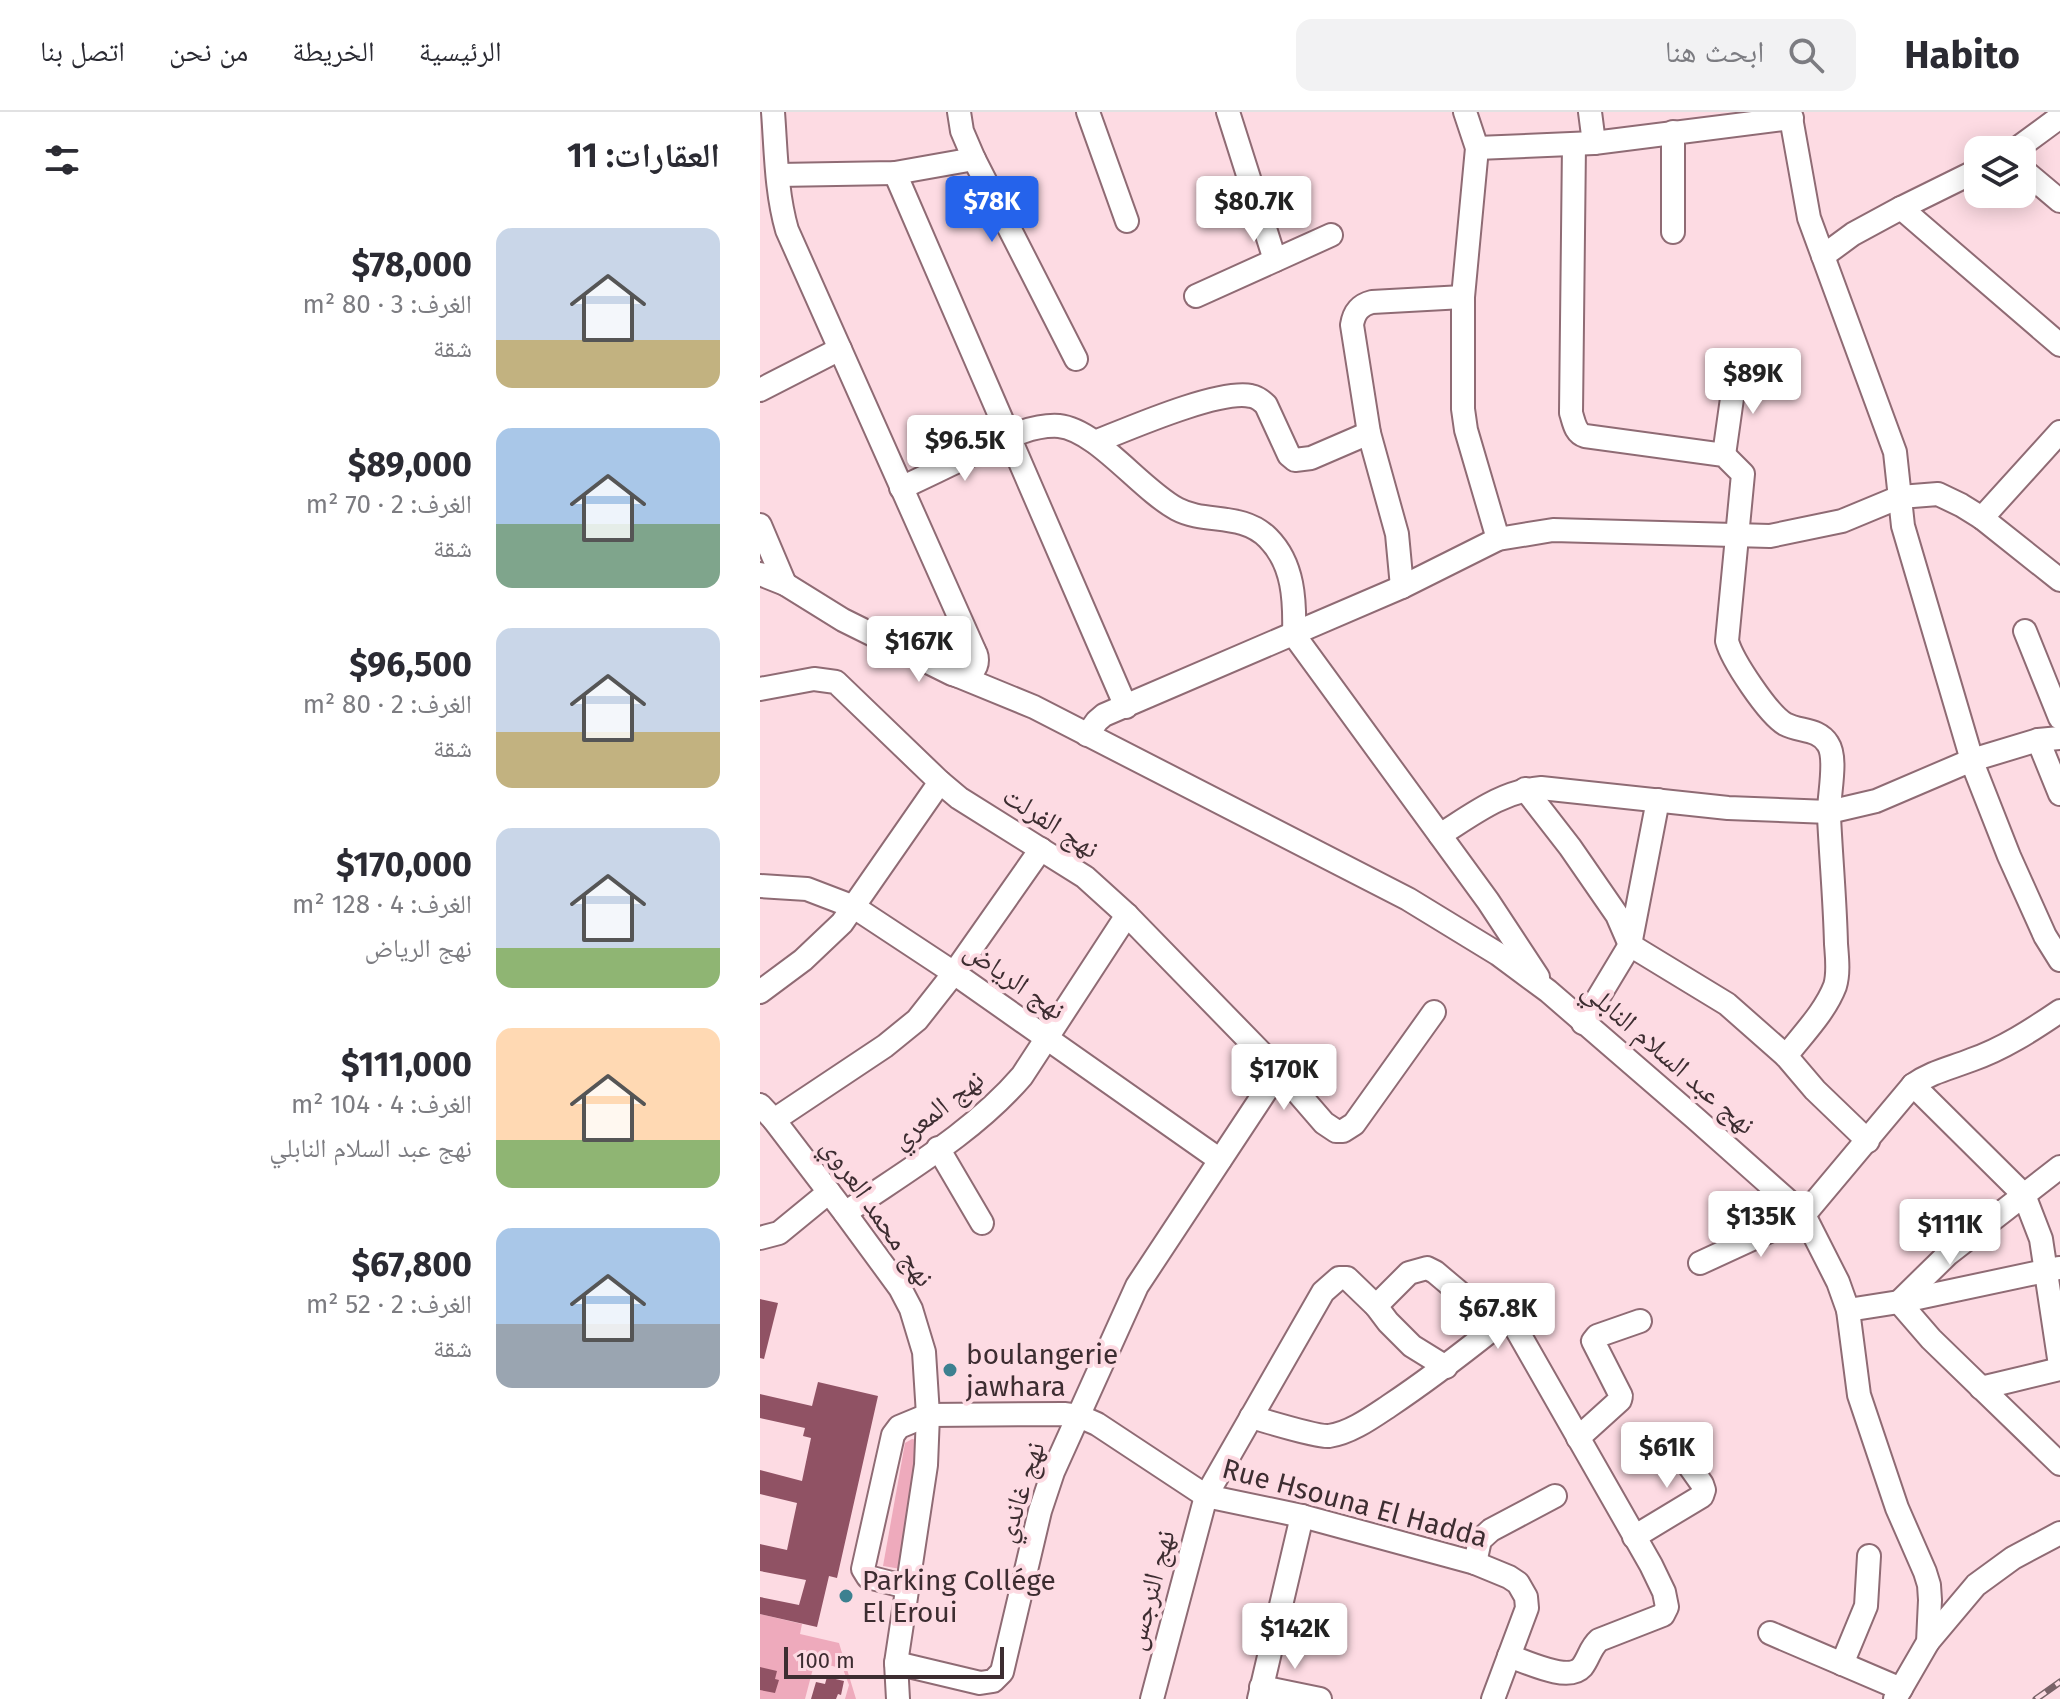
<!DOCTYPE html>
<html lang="ar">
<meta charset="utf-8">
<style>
body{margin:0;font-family:"Fira Sans","Noto Naskh Arabic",sans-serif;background:#f2f2f3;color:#2b2b33;direction:rtl;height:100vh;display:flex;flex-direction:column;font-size:30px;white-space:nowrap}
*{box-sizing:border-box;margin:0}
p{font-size:26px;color:#7c7c81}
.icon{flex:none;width:44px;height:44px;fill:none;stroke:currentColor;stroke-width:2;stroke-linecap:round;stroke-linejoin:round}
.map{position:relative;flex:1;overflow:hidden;direction:ltr}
.details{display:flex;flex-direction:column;background:#fff;width:760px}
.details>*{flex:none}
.fabs{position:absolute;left:1204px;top:24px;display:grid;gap:16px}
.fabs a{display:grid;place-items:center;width:72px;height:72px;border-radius:16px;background:#fff;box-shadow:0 4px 20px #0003;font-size:40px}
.scale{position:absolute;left:24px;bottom:20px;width:220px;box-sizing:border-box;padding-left:8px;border:4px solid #3d2d31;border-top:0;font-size:22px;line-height:28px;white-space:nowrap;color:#3d2d31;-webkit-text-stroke:6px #fddbe3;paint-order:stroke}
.price{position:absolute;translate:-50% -68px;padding:0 18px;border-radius:8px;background:#fff;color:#222;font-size:26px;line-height:52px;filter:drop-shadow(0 2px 4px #0008)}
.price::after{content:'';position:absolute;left:50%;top:48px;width:24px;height:18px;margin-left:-12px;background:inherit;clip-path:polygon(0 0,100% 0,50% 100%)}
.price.current{background:#2563eb;color:#fff}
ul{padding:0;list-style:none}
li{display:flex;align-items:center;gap:24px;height:200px;padding:0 40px}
li span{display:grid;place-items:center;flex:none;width:224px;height:160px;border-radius:16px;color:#555}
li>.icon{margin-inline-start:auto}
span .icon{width:96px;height:96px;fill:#fffc;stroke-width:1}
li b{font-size:34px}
h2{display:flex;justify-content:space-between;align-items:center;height:96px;padding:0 40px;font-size:34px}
header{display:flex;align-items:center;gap:48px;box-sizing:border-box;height:112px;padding:0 40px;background:#fff;border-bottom:2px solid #e1e1e2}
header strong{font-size:38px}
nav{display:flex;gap:44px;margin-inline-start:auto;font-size:28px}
.search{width:560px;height:72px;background:#f2f2f3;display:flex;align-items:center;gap:20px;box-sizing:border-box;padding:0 28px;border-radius:16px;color:#7c7c81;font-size:30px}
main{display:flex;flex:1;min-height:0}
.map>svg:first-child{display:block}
</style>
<header>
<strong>Habito</strong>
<div class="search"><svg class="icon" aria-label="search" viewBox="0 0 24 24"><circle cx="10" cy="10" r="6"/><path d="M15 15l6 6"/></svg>ابحث هنا</div>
<nav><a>الرئيسية</a><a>الخريطة</a><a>من نحن</a><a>اتصل بنا</a></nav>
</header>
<main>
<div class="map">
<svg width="1300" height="1587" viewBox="0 0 1300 1587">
<rect width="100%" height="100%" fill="#fddbe3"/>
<!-- green -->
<g fill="#eeaabc">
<polygon points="152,1327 159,1328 141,1457 123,1454 145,1331"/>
<polygon points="0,1502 42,1512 40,1522 79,1531 96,1587 85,1587 89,1573 83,1557 55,1549 45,1587 0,1587"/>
</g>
<!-- building -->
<g fill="#905264">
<polygon points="0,1187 18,1191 4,1247 0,1246"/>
<polygon points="58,1270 118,1284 77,1466 69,1464 57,1515 0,1502 0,1485 39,1493 46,1468 0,1459 0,1432 27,1438 37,1391 0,1382 0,1358 42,1369 51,1326 43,1324 45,1316 0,1306 0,1282 52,1294"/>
<polygon points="0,1555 17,1559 15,1567 19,1568 15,1581 0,1578"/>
<polygon points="67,1565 84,1569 81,1583 78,1582 76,1587 51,1587 56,1570 65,1572"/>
</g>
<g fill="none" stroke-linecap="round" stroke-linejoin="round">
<defs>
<g id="minor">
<path d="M13 0C16 39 16 80 27 118L214 538"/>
<polyline points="199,0 202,19 214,47 316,247"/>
<polyline points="328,0 367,109"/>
<polyline points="468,0 515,148"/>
<polyline points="705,0 717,36 703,185 703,297 706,318 738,427"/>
<polyline points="830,0 834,31"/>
<polyline points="1030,0 1049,106 1135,340 1143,414 1214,655 1249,744 1285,824 1300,848"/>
<polyline points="913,20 913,120"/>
<path d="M814 32 811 301C814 310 815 321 825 324L964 343 983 362 967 529C972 548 1008 602 1025 612 1040 620 1058 616 1068 632 1078 647 1068 685 1069 704 1071 747 1075 789 1076 832 1077 845 1079 861 1075 874 1065 900 1043 922 1026 944"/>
<polyline points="717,36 834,31 1032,6"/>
<polyline points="1255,38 1300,5"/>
<polyline points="1262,57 1300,89"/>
<polyline points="135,61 366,595"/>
<polyline points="18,63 135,61 214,47"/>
<polyline points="1141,96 1218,58"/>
<polyline points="1063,144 1093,122 1141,96 1300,233"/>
<polyline points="436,184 571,123"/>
<polyline points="0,278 80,237"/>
<path d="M335 330C368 317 459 277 491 284 497 285 501 288 506 293L529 343 535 348 551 346 609 321"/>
<polyline points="964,343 976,258"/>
<path d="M141 376C165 365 189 353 213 342 239 330 269 312 299 314 337 318 380 377 417 397 445 412 482 400 508 426 534 452 535 489 534 523L728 789 778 865"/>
<polyline points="1222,406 1300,320"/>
<polyline points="0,413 25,472"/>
<polyline points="0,462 25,472 83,508 192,562"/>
<path d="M642 475 637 422 609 321 592 213C594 200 600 193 612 190L703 185"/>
<polyline points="1265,519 1300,606"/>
<circle cx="201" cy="548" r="16"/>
<polyline points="196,563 274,595 648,787 738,842 788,879 936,1007 1044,1103 1078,1170 1088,1198 1099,1283 1137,1396 1165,1460 1169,1473 1170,1488 1168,1530 1135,1587"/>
<polyline points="0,577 54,567 76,570 180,670 199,686 325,765 367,803 519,959 564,1011 576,1019 583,1019 594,1012 674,900"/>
<polyline points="327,623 337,609 344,603 642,475 738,427 793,418 1010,424 1082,409 1140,385 1178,382 1201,393 1222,406 1300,468"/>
<polyline points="1278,628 1300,682"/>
<polyline points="765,677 810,735 857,803 870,833 967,892 1026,944 1055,978 1108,1029"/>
<path d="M680 723C712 703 742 679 781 676L968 696 1069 700 1116 689 1212 648 1278 628 1300 626"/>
<polyline points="0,774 47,777 94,795 194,861 460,1048"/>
<polyline points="0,880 43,848 82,811 180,670"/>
<polyline points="823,911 870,833 898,688"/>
<polyline points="1153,973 1264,1083 1281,1127 1300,1253"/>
<polyline points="0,993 14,1008 85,1101 140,1176 151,1197 164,1240 168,1303 166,1353 136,1551 138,1587"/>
<polyline points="14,1008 125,934 157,908 194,861 281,737"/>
<polyline points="178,1036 222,1111"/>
<polyline points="1300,1055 1188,1142 1139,1190 1171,1227 1300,1352"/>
<path d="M85 1101C146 1059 214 1020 262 964L367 803"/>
<polyline points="0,1126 19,1121 69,1080"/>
<path d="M940 1151 1044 1103 1153 973C1171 960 1191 956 1211 948 1243 937 1272 918 1300 899"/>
<polyline points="616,1194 628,1210 652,1234 686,1255"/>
<polyline points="1088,1198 1139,1190 1299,1156"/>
<polyline points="1221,1276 1300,1257"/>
<path d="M491 1305C506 1309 556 1325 569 1324 590 1321 611 1306 629 1294 665 1270 699 1244 733 1217"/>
<polyline points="818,1326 860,1288 861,1284 833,1229 837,1224 880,1209"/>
<polyline points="874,1425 942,1384 944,1378 942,1372 908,1324"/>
<polyline points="715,1451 720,1428 731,1418 795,1384"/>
<polyline points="147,1475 108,1465 103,1457 133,1323 139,1315 168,1303 304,1302 319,1304 337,1312 446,1384 542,1404 715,1451 749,1465 758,1471 766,1485 767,1496 733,1587"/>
<polyline points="1010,1521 1141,1577"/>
<polyline points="1168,1530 1216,1473 1253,1446 1300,1421"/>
<polyline points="136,1551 220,1571 233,1569 242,1560 280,1399 293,1360 377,1174 519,959"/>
<polyline points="1082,1552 1106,1494 1109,1444"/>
<polyline points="501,1575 560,1587"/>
<path d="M392 1587 446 1384 563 1180 579 1166H587L616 1194 649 1161 667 1156 675 1160 719 1197 733 1217 746 1209 754 1213 891 1453 904 1480 907 1495 903 1503 839 1528C830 1536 829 1546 822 1555 808 1571 765 1549 749 1544"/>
<polyline points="499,1587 542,1404"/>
</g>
</defs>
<!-- minor casing -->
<use href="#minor" stroke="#8f6b74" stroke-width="26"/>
<!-- minor -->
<use href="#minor" stroke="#fff" stroke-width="22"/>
<defs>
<polyline id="rail" points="1276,1587 1300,1570"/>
</defs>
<!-- rail casing -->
<use href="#rail" stroke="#796368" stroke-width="7"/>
<!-- rail -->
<use href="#rail" stroke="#fddbe3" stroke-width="4" stroke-dasharray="12" stroke-linecap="butt"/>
</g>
<!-- markers -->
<g fill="#3d8090" stroke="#fddbe3" stroke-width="3">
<circle cx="190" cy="1258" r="8"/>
<circle cx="86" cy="1484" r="8"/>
</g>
<g text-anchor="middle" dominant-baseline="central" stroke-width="8" stroke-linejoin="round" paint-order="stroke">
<!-- street labels -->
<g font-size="28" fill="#3d2d31" stroke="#fddbe3">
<text transform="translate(291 710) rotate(33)">نهج الفرلت</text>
<text transform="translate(255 868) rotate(35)">نهج الرياض</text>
<text transform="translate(909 945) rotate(41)">نهج عبد السلام النابلي</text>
<text transform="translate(177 997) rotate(-38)">نهج المعري</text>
<text transform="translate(118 1100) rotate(55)">نهج محمد العروي</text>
<text transform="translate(260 1380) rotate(-72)">نهج غاندي</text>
<text transform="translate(595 1391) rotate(15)">Rue Hsouna El Hadda</text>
<text transform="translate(390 1478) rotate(-75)">نهج النرجس</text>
</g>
<!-- poi labels -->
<g font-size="28" fill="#3d2d31" stroke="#fddbe3" text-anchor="start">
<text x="206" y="1242">boulangerie<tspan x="206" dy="32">jawhara</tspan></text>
<text x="102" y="1468">Parking Collége<tspan x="102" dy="32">El Eroui</tspan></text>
</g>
</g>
</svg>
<div class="fabs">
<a><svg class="icon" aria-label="layers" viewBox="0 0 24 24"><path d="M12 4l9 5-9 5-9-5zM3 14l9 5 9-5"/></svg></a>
</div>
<div class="scale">100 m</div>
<b class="price current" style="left:232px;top:132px">$78K</b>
<b class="price" style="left:494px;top:132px">$80.7K</b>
<b class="price" style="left:993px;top:304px">$89K</b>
<b class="price" style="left:205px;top:371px">$96.5K</b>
<b class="price" style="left:159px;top:572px">$167K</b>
<b class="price" style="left:524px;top:1000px">$170K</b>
<b class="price" style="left:1001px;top:1147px">$135K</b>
<b class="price" style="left:1190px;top:1155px">$111K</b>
<b class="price" style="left:738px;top:1239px">$67.8K</b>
<b class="price" style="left:907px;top:1378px">$61K</b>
<b class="price" style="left:535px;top:1559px">$142K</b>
</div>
<section class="details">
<h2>العقارات: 11<svg class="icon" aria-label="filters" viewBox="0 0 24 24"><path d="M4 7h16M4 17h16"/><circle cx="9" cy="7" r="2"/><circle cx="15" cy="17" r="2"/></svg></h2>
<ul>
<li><span style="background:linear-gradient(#c9d6e8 70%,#c2b280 0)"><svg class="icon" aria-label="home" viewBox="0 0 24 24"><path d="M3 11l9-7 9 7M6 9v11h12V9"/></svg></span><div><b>$78,000</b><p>الغرف: 3 · 80 m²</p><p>شقة</p></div></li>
<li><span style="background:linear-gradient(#a9c7e8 60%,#7fa58c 0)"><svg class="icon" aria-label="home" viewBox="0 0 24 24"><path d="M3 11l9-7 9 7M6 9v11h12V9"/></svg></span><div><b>$89,000</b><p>الغرف: 2 · 70 m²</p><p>شقة</p></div></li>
<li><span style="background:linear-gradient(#c9d6e8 65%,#c2b280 0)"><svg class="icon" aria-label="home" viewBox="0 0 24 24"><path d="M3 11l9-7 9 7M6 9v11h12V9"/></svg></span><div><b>$96,500</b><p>الغرف: 2 · 80 m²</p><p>شقة</p></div></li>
<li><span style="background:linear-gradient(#c9d6e8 75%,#8fb573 0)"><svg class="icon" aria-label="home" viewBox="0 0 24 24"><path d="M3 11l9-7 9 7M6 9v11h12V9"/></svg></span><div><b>$170,000</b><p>الغرف: 4 · 128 m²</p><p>نهج الرياض</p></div></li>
<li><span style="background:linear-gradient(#ffd9b3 70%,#8fb573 0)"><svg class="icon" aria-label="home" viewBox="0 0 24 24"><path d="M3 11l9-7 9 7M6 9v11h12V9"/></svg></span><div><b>$111,000</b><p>الغرف: 4 · 104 m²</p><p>نهج عبد السلام النابلي</p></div></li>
<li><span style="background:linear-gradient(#a9c7e8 60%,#9aa5b1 0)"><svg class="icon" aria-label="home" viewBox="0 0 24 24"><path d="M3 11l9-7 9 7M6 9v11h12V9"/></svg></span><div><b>$67,800</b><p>الغرف: 2 · 52 m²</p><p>شقة</p></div></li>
</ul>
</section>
</main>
